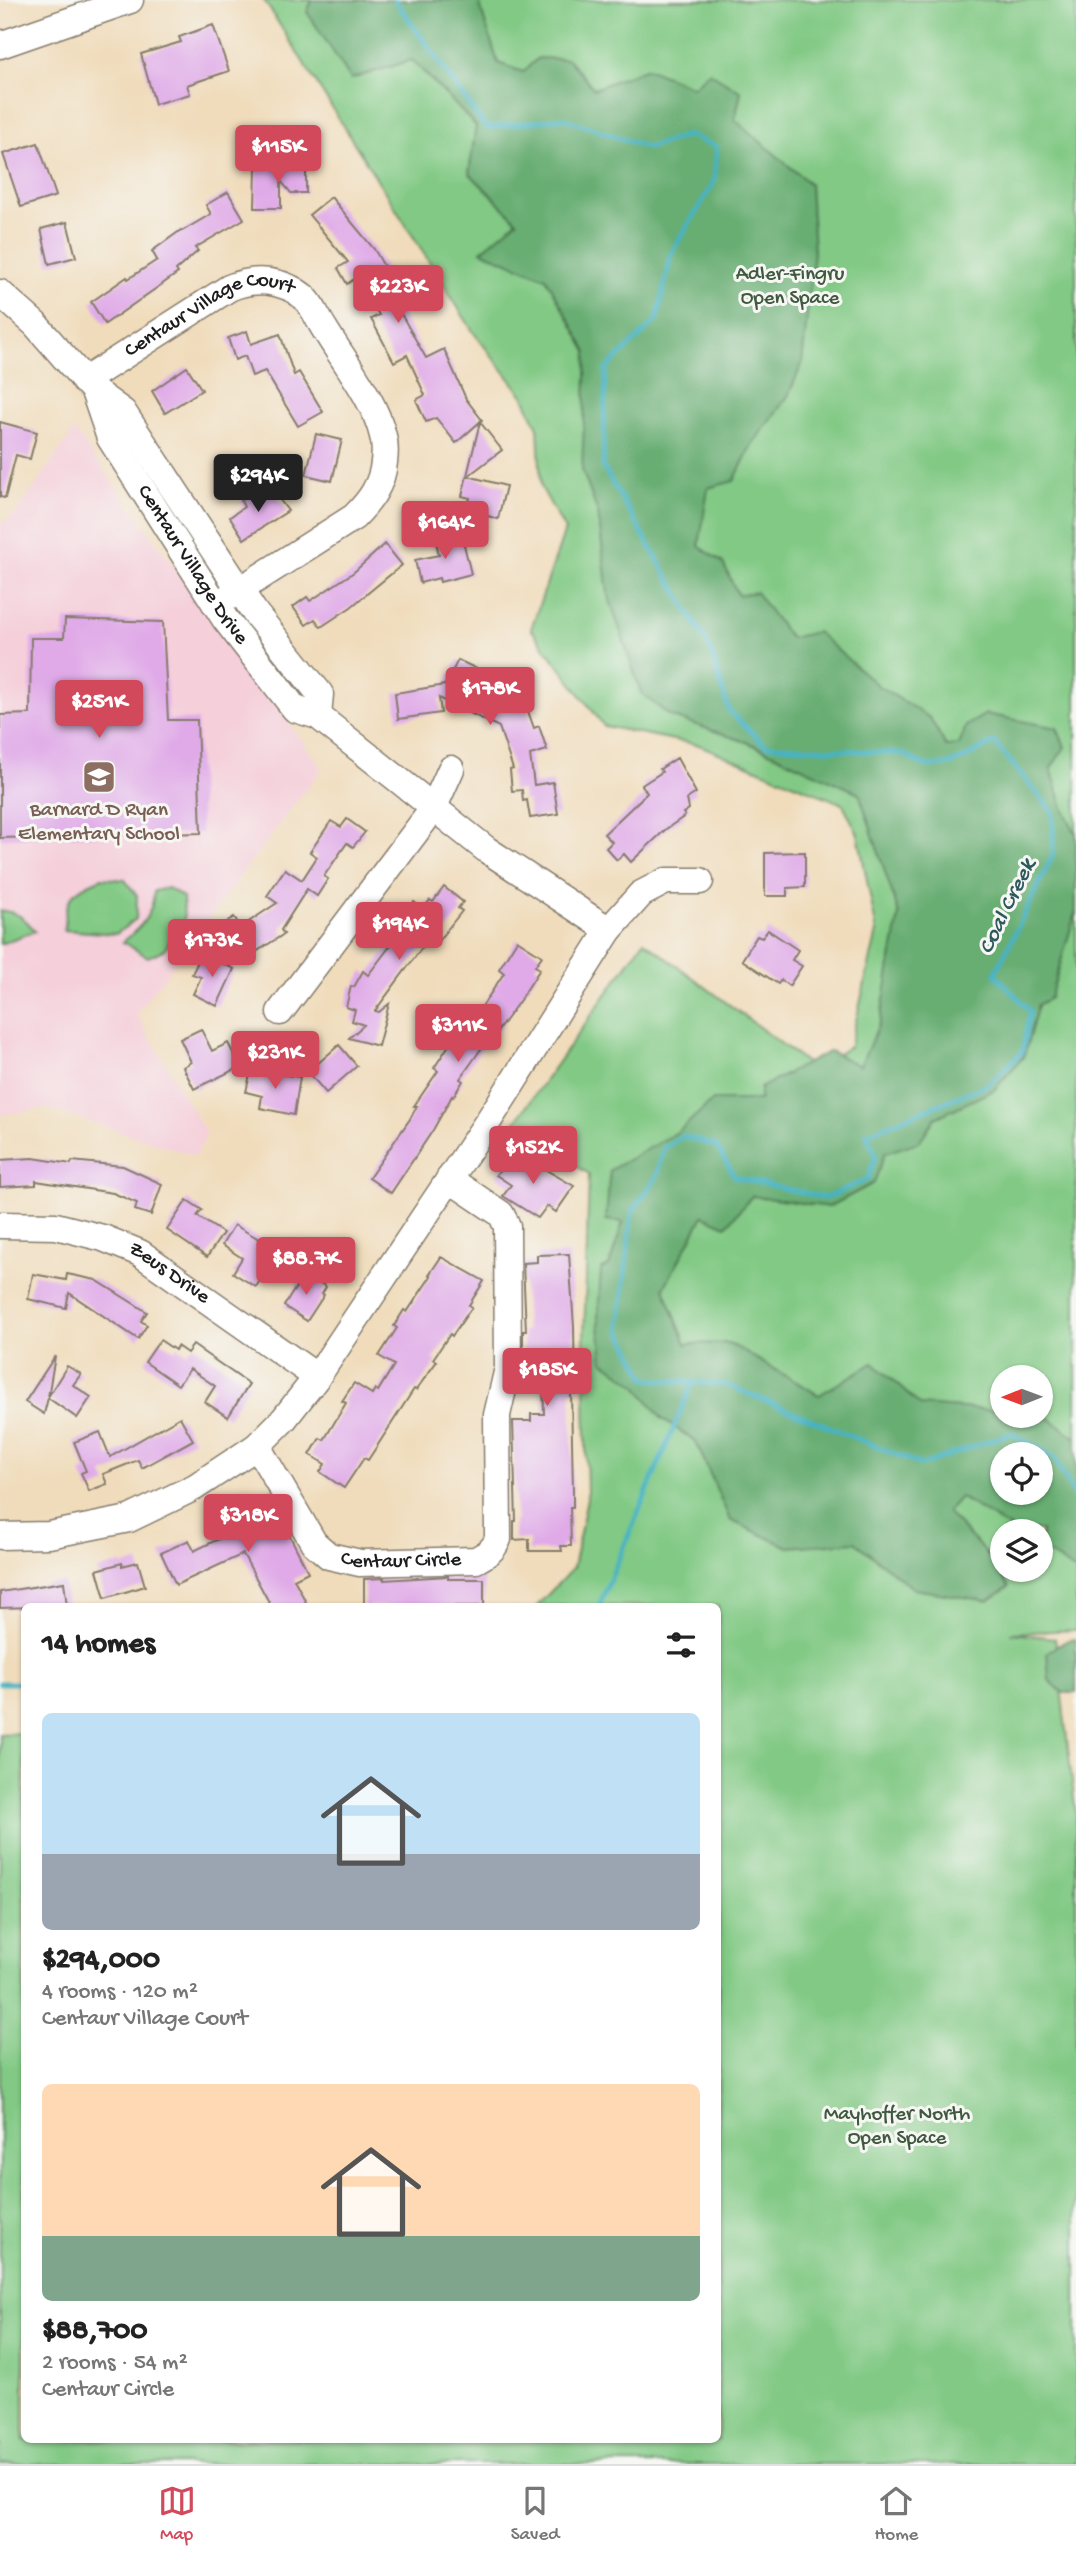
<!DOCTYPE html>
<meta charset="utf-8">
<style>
body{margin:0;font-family:"Gochi Hand",sans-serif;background:#f2f2f2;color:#222;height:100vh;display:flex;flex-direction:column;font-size:26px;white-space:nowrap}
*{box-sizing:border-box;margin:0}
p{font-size:23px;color:#767676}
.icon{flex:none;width:38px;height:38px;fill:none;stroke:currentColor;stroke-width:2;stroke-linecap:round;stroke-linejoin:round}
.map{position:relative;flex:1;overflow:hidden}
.side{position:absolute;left:21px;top:1603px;width:700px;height:840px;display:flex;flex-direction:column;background:#fff;border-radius:10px;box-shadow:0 2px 5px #0004}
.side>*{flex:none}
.needle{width:46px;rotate:269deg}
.fabs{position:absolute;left:990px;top:1365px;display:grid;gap:14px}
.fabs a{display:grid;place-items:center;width:63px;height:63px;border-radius:50%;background:#fff;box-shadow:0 2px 5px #0004;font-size:35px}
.price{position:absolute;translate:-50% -60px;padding:0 16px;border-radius:7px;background:#d1495b;color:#fff;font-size:23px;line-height:46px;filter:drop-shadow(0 2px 4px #0008)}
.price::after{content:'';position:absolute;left:50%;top:42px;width:21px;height:16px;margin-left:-10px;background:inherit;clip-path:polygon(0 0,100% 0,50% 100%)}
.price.active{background:#222;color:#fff}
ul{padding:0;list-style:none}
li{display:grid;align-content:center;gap:14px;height:371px;padding:0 21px}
li span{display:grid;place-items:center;height:217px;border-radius:10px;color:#555}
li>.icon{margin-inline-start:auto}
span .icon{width:126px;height:126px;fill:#fffc;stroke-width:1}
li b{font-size:30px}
h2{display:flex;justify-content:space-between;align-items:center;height:84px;padding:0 21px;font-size:30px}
.menu{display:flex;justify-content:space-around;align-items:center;height:98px;border-top:2px solid #e0e0e0;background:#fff;font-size:19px;color:#767676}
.menu a{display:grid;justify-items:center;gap:4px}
.menu .active{color:#d1495b}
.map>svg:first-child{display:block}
</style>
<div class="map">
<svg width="1076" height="2464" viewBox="0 0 1076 2464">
<rect width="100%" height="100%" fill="#f6f6f2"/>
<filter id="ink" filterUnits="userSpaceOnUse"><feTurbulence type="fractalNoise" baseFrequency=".0143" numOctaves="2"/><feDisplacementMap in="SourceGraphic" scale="14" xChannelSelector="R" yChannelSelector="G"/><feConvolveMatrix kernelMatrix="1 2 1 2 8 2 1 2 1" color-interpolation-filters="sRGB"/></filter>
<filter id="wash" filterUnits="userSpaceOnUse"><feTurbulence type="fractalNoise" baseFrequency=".00686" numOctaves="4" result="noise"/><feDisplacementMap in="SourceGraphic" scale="28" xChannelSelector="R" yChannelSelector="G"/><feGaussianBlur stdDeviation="1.57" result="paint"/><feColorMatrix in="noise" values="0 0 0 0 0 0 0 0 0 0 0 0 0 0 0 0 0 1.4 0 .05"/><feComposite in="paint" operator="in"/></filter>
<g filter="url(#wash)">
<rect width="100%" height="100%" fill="#f0dcbb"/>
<!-- built -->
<polygon fill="#f5cfda" points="74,430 322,768 136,1014 207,1135 195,1156 47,1108 0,1115 0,525 18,511"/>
<!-- green -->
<g fill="#81c984" stroke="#4e7250" stroke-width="2" fill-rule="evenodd">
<path d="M264 0H1076V1630L1010 1633 1055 1638 1076 1814V2464H0V1734L24 1733V2440H718V1606H537L573 1568 587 1498 584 1341 589 1174 514 1124 644 941 815 1069 850 1046 877 932 858 834 843 804 699 745 604 726 531 629 565 530 541 487 538 428 524 397 474 333ZM1003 1377H1041V1416H1003ZM1003 1454H1041V1493H1003ZM1003 1531H1041V1570H1003Z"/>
<path d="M102 878 125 880 137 896 136 919 116 934 64 930C66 896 71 891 102 878Z"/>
<path d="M168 888 183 897 184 921 164 950 148 957 123 942C141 927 153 915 154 891Z"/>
<path d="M0 911C16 911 25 918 35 931L0 944Z"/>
</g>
<!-- forest -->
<g fill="#68ad72" stroke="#426447" stroke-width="2" fill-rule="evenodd">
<path d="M312 0H483L480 6 498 63 523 72 538 58 568 59 594 89 647 68 693 87 709 72 741 92 735 120 810 184 814 252 802 364 788 396 751 446 734 481 708 488 699 546 723 563 738 595 756 592 790 638 817 632 877 685 930 718 946 746 959 745 966 726 986 714 1057 728 1065 747 1051 768 1063 808 1076 834V911L1050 998 1038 1005 1024 1056 994 1090 935 1118 919 1142 885 1153 874 1183 829 1207 752 1196 726 1226 703 1216 664 1288 686 1344 729 1343 819 1395 873 1363 920 1405 1003 1411V1416L1045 1415 1076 1438V1571L1041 1549V1531H1014L960 1497 947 1512 987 1554 1009 1587 988 1601 914 1589 855 1542 788 1547 730 1520 696 1442 661 1418 637 1386 603 1361 598 1317 601 1269 609 1266 623 1222 606 1220 610 1170 679 1131 713 1100H760V1088L830 1051 860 1066 880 1022 899 914 859 793 749 743 670 716 641 693 608 594 598 513 582 470 587 352 546 278 481 251 517 221 469 173 476 126 412 60 351 79 307 12ZM1003 1454H1041V1493H1003Z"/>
<polygon points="1076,1639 1076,1693 1063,1693 1049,1680 1047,1652 1068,1640"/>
</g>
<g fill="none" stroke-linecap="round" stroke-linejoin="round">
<!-- stream -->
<g stroke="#46b3c2" stroke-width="5">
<path d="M395 0 486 128 563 118 648 148 688 135 717 147 714 182 672 252 657 320 606 369 603 467 710 648 729 711 765 745 905 754C935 780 965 758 994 742L1053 812V855L995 974 1030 1011 1022 1052 989 1084 866 1134 876 1155 868 1179 826 1198 735 1177 716 1146 683 1136 664 1148 656 1178 632 1212 619 1328 646 1379 727 1385 922 1465 1011 1433 1054 1457 1076 1498"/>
<polyline points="599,1606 693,1382"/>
<polyline points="0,1683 24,1683"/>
</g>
</g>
<g id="blocks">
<!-- building -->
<g fill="#e0aae8">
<polygon points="213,25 229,71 187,85 190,94 155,104 141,54 181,42 179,37"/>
<polygon points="38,143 56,196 21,207 3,154"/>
<polygon points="256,167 306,168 306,193 291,193 281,181 281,208 255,208"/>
<polygon points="228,192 244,219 195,248 198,251 176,270 178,273 105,324 91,302 127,277 128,279 157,260 152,251 181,230 182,231 211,214 206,205"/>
<polygon points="331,197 374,249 396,287 388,291 426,358 444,349 466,399 482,420 456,443 436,418 426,422 416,400 425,395 407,355 394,362 371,319 379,315 357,277 347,284 338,268 348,262 309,215"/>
<polygon points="67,222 76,257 49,264 41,229"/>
<polygon points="247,331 251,344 280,334 294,375 299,372 323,412 298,426 265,371 252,376 245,356 235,360 228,338"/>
<polygon points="187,367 202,390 165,413 152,391"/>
<polygon points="0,422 37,432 30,459 16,455 5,498 0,497"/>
<polygon points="480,422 502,450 468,476 506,486 498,519 467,510 470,498 462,496"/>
<polygon points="316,434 342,440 332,481 306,475"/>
<polygon points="274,492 288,511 244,539 230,517 244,507 241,501 253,493 261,501"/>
<polygon points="461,532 471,574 440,582 439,578 420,583 415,560 439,555 435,538"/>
<polygon points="385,544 402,565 351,607 321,627 315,619 306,625 293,607 307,597 310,601 354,572"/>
<polygon points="65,619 163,622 168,720 197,720 201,833 0,838 0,715 30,714 31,638 64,638"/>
<polygon points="458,660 494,677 488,689 512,701 521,692 534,728 539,726 547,750 530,755 534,785 553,782 558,814 530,818 527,800 523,801 522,790 512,791 510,770 513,769 499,727 439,698 441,713 398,719 395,693 445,685"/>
<polygon points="677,758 696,793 687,799 689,809 683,813 685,816 666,829 631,862 624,854 617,860 606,848 612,842 604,834 647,793 642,785 662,772 660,769"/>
<polygon points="347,819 365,832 353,847 347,843 324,876 328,879 317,896 307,889 281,930 284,934 242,961 220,927 234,917 241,927 277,903 267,896 285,869 302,880 317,857 310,852 331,821 341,827"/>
<polygon points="805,852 805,887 787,888 787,896 765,896 765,853"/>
<polygon points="444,887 463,902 458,908 462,911 434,946 427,941 375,1011 379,1012 389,1004 378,1046 349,1038 364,1025 352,1021 355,1010 346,1007 351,986 354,987 363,971 368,975 407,924 401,920 414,902 423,909 430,900 433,902"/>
<polygon points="768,930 798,950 792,960 802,966 789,986 781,980 778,984 742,960 757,936 762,938"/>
<polygon points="517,940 542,956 535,966 540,969 520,1000 491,1040 488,1039 460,1079 463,1081 453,1097 452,1096 433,1130 391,1193 369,1178 410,1119 417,1106 414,1106 438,1071 434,1068 455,1036 460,1040 504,973 499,969"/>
<polygon points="202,953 234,969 217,1006 193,994 201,977 192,974"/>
<polygon points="201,1029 212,1051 228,1043 240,1067 194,1089 183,1067 191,1062 180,1039"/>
<polygon points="339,1045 357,1066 326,1093 308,1072"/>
<polygon points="251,1070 300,1077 294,1115 260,1108 262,1096 246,1092"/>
<polygon points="513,1151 574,1186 556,1212 547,1206 538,1218 503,1196 511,1185 496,1175"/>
<polygon points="33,1158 71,1164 72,1161 123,1166 162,1184 151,1215 135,1210 137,1203 113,1193 36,1181 36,1185 0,1187 0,1160"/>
<polygon points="187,1200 202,1210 197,1216 223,1233 207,1257 167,1230"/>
<polygon points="234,1225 279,1250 256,1287 233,1273 242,1258 222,1245"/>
<polygon points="569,1254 574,1327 575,1391 571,1391 573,1492 573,1507 570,1507 571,1546 561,1546 562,1551 529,1551 529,1539 514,1540 514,1521 516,1521 513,1421 531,1421 531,1414 544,1414 543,1383 523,1383 523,1331 526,1331 523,1263 537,1262 537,1255"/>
<polygon points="441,1257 484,1281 469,1305 472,1307 452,1336 450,1334 433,1359 437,1361 416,1390 414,1389 368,1460 364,1458 344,1488 320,1472 325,1464 310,1455 320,1438 324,1440 346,1403 342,1401 354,1383 372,1394 375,1389 378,1391 394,1365 379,1356 397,1328 394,1326 404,1310 407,1312 431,1276 429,1275"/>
<polygon points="305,1273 326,1287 322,1294 324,1295 307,1321 284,1306"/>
<polygon points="33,1274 66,1280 67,1274 96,1280 147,1312 141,1321 147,1325 138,1339 69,1293 66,1308 28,1299"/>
<polygon points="160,1340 175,1350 177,1346 187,1353 193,1345 249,1384 228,1417 205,1402 215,1386 190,1369 178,1385 145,1362"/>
<polygon points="55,1356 48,1397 67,1366 81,1374 73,1385 91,1397 77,1418 48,1398 44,1414 25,1402"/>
<polygon points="180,1417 193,1440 142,1468 138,1460 103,1474 107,1484 89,1491 81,1473 86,1471 74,1442 100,1432 110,1457"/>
<polygon points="267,1497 283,1527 285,1526 308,1572 294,1579 308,1606 271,1606 243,1554 176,1585 161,1553 189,1540 194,1551 231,1533 222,1516 248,1502 250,1506"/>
<polygon points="138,1562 145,1586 105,1598 97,1570 122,1563 122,1566"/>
<polygon points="448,1576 448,1579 484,1579 484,1606 364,1606 364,1579 384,1578 384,1580"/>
<polygon points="64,1582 67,1606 0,1608 0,1592"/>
</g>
</g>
</g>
<g filter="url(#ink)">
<use href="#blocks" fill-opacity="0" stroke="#867c6c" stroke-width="2"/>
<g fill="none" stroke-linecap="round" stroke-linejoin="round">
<defs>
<g id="minor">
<polyline points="0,45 130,0"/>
<polyline points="0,293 35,324 94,391 123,412 255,613 320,694 318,716"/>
<path id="s1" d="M84 381 229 288C254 277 282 279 304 297 312 304 318 319 324 328 343 360 375 400 383 436 385 443 385 454 384 462 382 485 370 501 354 517L216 605"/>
<path id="s2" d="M94 391 110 438 225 619 295 709 318 716 487 850 609 930"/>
<polyline points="280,1012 433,809 451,769"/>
<path id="s3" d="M0 1225 56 1226 103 1238 140 1253 317 1377"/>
<path id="s4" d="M257 1446 314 1543 329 1556 360 1563 476 1560C487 1554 493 1551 498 1539L497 1415 508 1368 507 1226 501 1214 449 1179"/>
<polyline points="0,1536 49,1535 129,1519 195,1487 257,1446 284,1419 317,1377 489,1120 609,930 641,894 666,881 700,881"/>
</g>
</defs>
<!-- minor casing -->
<use href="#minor" stroke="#867c6c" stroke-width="29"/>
<!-- minor -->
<use href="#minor" stroke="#fff" stroke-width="26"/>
</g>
</g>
<!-- icons -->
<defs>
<symbol id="school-square" viewBox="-11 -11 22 22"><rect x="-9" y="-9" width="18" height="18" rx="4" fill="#8d6e63" stroke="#f6f6f2"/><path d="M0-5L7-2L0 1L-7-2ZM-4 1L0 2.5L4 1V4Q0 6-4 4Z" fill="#fff"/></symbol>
</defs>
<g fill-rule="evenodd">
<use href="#school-square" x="80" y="758" width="38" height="38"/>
</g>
<g text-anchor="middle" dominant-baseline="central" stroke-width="6" stroke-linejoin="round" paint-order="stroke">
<!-- park labels -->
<g font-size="21" fill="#3f5940" stroke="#f6f6f2">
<text x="790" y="275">Adler-Fingru<tspan x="790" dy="24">Open Space</tspan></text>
<text x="897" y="2115">Mayhoffer North<tspan x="897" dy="24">Open Space</tspan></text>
</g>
<!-- street labels -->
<g font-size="21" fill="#1c1c1c" stroke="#f6f6f2">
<text stroke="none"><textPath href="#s1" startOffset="145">Centaur Village Court</textPath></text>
<text stroke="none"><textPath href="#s2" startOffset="201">Centaur Village Drive</textPath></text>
<text stroke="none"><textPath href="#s3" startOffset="180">Zeus Drive</textPath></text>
<text stroke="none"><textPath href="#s4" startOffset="205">Centaur Circle</textPath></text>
</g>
<!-- education labels -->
<g font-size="21" fill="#785e54" stroke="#f6f6f2">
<text x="99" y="811">Barnard D Ryan<tspan x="99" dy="24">Elementary School</tspan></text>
</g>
<!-- water labels -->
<g font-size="23" font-style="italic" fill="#2d585e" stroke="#f6f6f2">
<text transform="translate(1008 907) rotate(-64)">Coal Creek</text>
</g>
</g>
</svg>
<div class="fabs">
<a><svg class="needle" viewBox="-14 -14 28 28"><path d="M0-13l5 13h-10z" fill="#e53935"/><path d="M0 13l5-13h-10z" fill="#767676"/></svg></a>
<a><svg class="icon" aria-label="locate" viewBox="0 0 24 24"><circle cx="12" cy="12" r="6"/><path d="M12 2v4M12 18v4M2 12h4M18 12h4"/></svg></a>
<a><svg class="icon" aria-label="layers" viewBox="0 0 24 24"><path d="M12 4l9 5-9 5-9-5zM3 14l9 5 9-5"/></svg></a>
</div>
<b class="price" style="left:278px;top:185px">$115K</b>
<b class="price" style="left:398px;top:325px">$223K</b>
<b class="price active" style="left:258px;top:514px">$294K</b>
<b class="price" style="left:445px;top:561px">$164K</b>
<b class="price" style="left:490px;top:727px">$178K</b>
<b class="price" style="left:99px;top:740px">$251K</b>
<b class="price" style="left:399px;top:962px">$194K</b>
<b class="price" style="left:212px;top:979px">$173K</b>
<b class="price" style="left:458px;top:1064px">$311K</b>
<b class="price" style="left:275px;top:1091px">$231K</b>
<b class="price" style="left:533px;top:1186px">$152K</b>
<b class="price" style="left:306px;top:1297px">$88.7K</b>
<b class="price" style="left:547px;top:1408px">$185K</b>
<b class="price" style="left:248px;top:1554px">$318K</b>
<section class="side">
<h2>14 homes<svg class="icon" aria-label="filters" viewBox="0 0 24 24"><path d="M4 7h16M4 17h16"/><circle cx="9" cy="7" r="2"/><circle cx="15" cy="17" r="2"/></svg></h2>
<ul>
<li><span style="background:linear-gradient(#bfe0f5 65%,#9aa5b1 0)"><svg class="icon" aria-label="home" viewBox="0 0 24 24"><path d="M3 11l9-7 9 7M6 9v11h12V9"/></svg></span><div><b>$294,000</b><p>4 rooms · 120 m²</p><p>Centaur Village Court</p></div></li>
<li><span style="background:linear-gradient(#ffd9b3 70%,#7fa58c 0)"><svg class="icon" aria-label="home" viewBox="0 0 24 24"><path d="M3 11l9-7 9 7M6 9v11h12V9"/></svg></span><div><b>$88,700</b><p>2 rooms · 54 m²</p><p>Centaur Circle</p></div></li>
</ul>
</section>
</div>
<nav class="menu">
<a class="active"><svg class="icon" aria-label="map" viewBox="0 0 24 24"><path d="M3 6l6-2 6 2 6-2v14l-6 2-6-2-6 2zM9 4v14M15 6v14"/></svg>Map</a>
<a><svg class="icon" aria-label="saved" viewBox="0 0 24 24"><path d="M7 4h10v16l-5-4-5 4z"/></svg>Saved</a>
<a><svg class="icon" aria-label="home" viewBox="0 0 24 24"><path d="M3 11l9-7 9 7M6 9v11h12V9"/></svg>Home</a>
</nav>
